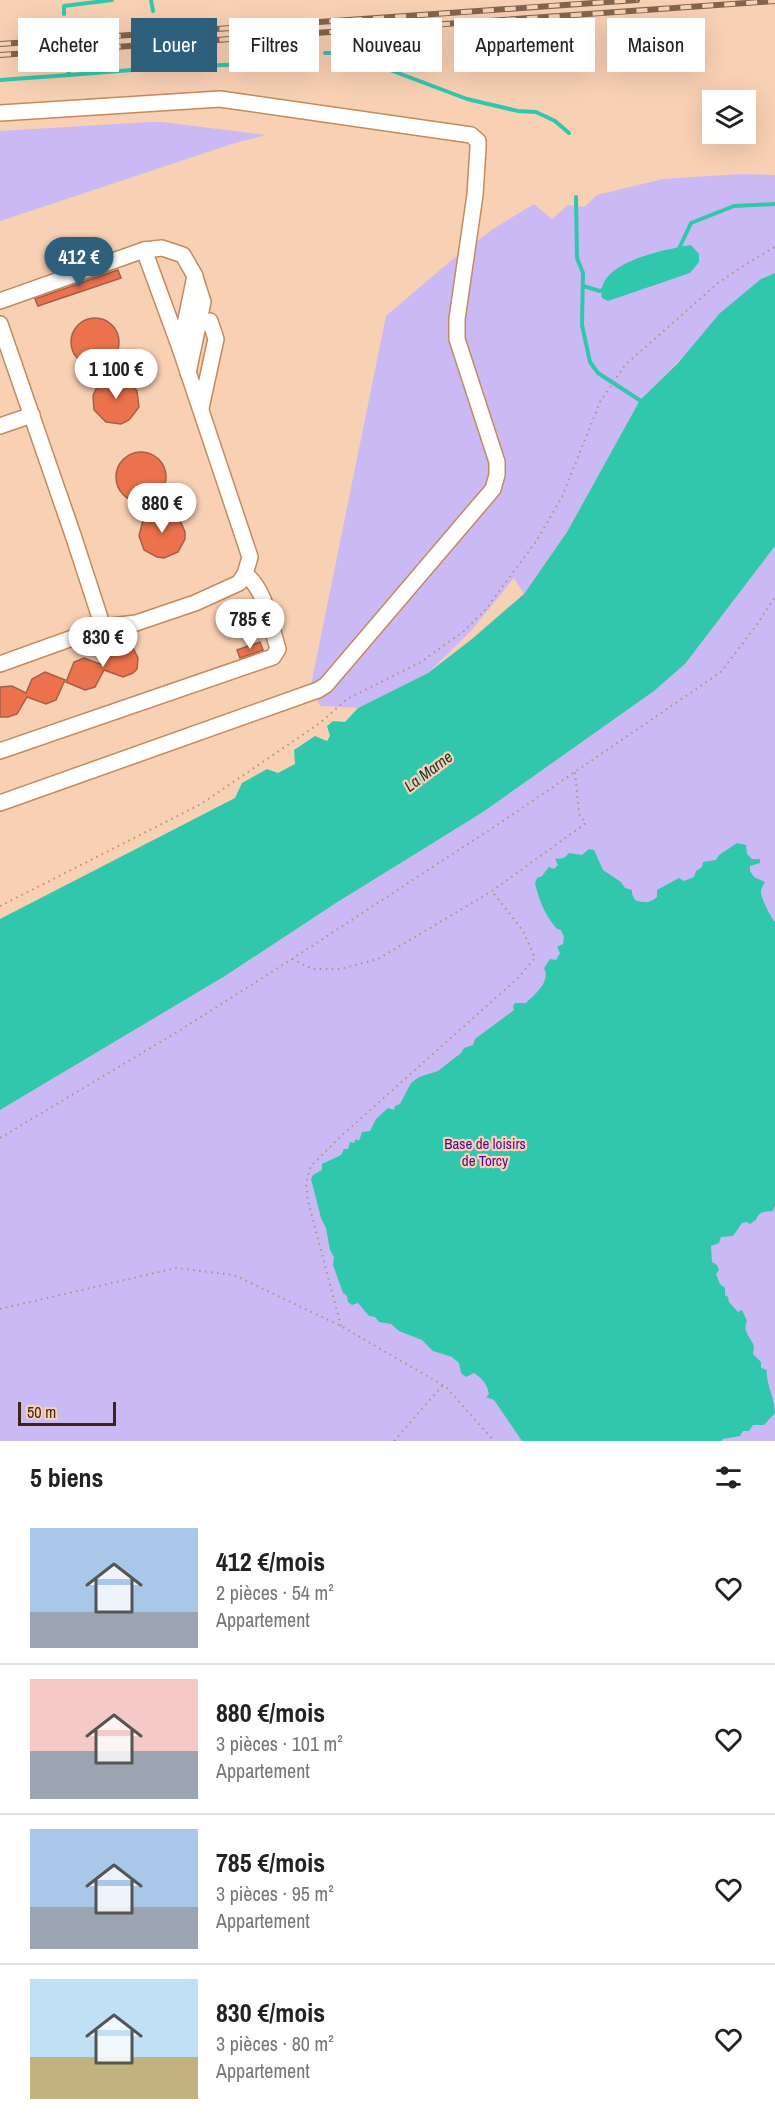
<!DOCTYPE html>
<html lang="fr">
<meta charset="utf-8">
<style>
body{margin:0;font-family:"Archivo Narrow",sans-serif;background:#f6f6f6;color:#222;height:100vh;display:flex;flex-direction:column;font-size:22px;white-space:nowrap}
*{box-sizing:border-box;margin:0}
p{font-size:20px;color:#767676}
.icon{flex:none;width:33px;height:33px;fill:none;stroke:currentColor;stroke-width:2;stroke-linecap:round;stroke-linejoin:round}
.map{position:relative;height:1441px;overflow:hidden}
.sheet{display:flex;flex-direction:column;background:#fff;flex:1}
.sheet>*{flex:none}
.guide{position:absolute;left:18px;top:18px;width:740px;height:54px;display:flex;gap:12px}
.fabs{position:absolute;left:702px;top:90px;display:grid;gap:12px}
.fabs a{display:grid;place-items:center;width:54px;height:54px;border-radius:0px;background:#fff;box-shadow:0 6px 24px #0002;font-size:30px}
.scale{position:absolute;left:18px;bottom:15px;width:98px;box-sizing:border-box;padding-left:6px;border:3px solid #3f2613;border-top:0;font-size:16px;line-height:21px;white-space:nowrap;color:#3f2613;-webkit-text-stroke:4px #f8d0b4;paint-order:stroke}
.price{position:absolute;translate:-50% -51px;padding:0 14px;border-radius:21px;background:#fff;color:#222;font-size:20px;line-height:39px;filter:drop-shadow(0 2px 3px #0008)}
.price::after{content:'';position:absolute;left:50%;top:36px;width:18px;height:14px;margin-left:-9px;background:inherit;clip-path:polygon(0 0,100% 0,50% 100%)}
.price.selected{background:#2e5f7d;color:#fff}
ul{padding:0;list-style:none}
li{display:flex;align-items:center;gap:18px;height:150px;padding:0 30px}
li+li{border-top:2px solid #e0e0e0}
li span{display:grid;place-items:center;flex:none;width:168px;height:120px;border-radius:0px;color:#555}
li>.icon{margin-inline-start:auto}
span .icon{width:72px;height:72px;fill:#fffc;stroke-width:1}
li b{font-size:26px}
h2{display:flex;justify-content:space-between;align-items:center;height:72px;padding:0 30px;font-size:26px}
.chip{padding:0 21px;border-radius:0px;background:#fff;box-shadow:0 6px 24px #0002;font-size:21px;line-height:54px}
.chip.selected{background:#2e5f7d;color:#fff}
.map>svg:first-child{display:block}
</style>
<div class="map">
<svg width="775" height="1441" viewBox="0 0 775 1441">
<rect width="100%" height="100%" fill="#f8d0b4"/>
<!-- green -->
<g fill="#cbb9f6">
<polygon points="148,122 162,122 266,135 235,143 0,221 0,131"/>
<polygon points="741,174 775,175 775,273 761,279 640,400 567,532 524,594 514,578 470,632 428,673 358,708 320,706 311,685 386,316 453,259 493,229 534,204 552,219 568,205 584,207 597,195 663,179"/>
<polygon points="775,546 775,1441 0,1441 0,1110 225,976 336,903 483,812 654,691 685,664"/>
</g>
<!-- water -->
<g fill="#31c7ad">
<path d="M691 245 699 254V262L690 273 608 301 602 298C594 262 667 249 691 245Z"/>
<polygon points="775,273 775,546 685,664 654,691 483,812 336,903 225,976 0,1110 0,919 235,798 242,783 267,769 278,773 295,764 294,750 315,736 327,741 330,736 327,726 333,721 345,722 358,708 428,673 472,639 524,594 567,532 640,400 678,363 720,313 761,279"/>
<path d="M737 843 746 845 747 854 752 859H760V863L750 866V871L754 877 765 882C764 883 761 890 761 891 760 896 771 918 775 922V1205L773 1211C764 1212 759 1211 756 1220L750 1224 747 1222 742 1223 733 1236 721 1237 719 1243 711 1246 712 1262 717 1265 719 1270 716 1274 720 1284 725 1288V1295L728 1297 729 1302 738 1312 742 1310 747 1321C742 1330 750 1337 754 1346L753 1354 761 1362V1368L767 1370C765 1381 775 1399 775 1413L764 1425H753L749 1431H743L740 1436 723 1439 721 1441H522L494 1400 486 1397 489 1394C487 1384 483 1379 474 1373L466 1377 461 1373 459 1363 452 1357 433 1351 422 1340 399 1331 391 1324 379 1322 375 1317 369 1316 358 1303 352 1305 348 1302 347 1296 343 1293 333 1265 334 1257 330 1250 326 1228 321 1218 311 1179 313 1175 322 1170V1164L341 1155 344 1149H348L350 1142 354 1143 356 1139 359 1141 362 1132 370 1131 376 1119 388 1108 394 1110 395 1106 400 1104 411 1083 419 1077 438 1071 461 1053 464 1048 473 1045 475 1039 514 1010 513 1006 515 1003H526C535 994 551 982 544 968L550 959 556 960 560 953 557 947 563 944 564 937 561 930 557 929C545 915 539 901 535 883L537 878 542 876 549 867 554 869 558 865 555 859 564 858 569 853 582 855 589 849 594 850 603 870 621 882 625 888 632 890V894L635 900C644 903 649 904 657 897V890L679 878 684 881 694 877 696 871 702 867 703 862 716 860 719 855Z"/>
</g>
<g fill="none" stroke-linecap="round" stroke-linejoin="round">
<!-- stream -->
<g stroke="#31c7ad" stroke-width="4">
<polyline points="151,0 153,11"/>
<polyline points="64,14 64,6 112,0"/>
<polyline points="156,53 157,68 266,63 280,60"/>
<polyline points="325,53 339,53 353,56 467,99 518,111 536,112 555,121 569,133"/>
<polyline points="67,61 69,75 157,68"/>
<polyline points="0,80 69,75"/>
<polyline points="576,197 577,258 583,273 582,325 590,362 598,373 644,403"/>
<polyline points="678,251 691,223 734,206 775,204"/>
<polyline points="583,286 600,291 605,289"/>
</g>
</g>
<!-- building -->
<g fill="#eb724c" stroke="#a55f49" stroke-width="1.5">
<polygon points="118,270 121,278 38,306 35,299"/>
<circle cx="95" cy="342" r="24"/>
<polygon points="106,377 128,380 137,391 139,407 129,420 121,424 106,422 94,410 93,396 96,389"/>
<circle cx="141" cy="477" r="25"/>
<polygon points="156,508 172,513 179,518 185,532 185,539 178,552 164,558 157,557 144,550 139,536 143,520"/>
<polygon points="260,642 263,650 240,658 237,650"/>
<polygon points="122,645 133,648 138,658 137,669 133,673 123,677 104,670 95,687 85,690 66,682 74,662 84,658 103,665 113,648"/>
<polygon points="45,672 65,680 56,700 46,704 27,697 17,714 8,717 0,717 0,687 12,686 26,693 32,679"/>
</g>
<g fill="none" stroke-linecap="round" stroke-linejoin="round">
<defs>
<g id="minor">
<polyline points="0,113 220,99 471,135 478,141 478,148 475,195 457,319 457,339 497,462 497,475 493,489 326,685 318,690 0,803"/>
<polyline points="144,250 180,348"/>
<polyline points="0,301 144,250 162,248 183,255 195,276 180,348 250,557 245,574 239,583 195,603 136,623 103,627 73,535 0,324"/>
<polyline points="188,373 203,302 195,277"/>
<polyline points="201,408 216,339 210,321"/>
<polyline points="0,426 32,415"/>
<polyline points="0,664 103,627"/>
<path d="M0 751 273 657 278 649C270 624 266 590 245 574"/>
</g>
</defs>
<!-- minor casing -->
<use href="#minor" stroke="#c6895a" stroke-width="18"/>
<!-- path -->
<g stroke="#b49178" stroke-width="2" stroke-dasharray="1.5 4.5" stroke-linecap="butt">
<polyline points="0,906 201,804 320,723 347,699 421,662 464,631 486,609 537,540 562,497 600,402 625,365 718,283 746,264 775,247"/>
<polyline points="292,959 313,969 340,969 378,959 492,891 586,823 579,814 575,772"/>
<polyline points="0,1138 182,1029 292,959 509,817 721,672 758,623 775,597"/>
<polyline points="0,1309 176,1268 234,1275 341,1326 446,1387 494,1441"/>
<polyline points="341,1326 308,1201 306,1183 311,1166 341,1136 518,978 535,958 523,931 492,891"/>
<polyline points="394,1441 443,1385"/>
</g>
<!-- minor -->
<use href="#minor" stroke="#fff" stroke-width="15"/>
<defs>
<g id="rail">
<polyline points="0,44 637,0"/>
<polyline points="0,55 775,1"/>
</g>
</defs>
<!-- rail casing -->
<use href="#rail" stroke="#83654e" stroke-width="6"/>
<!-- rail -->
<use href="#rail" stroke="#f8d0b4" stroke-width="4" stroke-dasharray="11" stroke-linecap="butt"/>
</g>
<g text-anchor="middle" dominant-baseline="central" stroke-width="4.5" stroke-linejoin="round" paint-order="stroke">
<!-- park labels -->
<g font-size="15" fill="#4e0791" stroke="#f8d0b4">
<text x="485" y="1143">Base de loisirs<tspan x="485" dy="17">de Torcy</tspan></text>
</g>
<!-- water labels -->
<g font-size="16" font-style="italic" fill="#16342d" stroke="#f8d0b4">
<text transform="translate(428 771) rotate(-37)">La Marne</text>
</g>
</g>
</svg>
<div class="fabs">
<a><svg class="icon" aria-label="layers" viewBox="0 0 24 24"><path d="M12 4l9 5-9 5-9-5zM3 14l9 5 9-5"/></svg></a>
</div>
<div class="scale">50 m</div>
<b class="price selected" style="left:79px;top:288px">412 €</b>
<b class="price" style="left:116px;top:400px">1 100 €</b>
<b class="price" style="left:162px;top:534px">880 €</b>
<b class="price" style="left:250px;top:650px">785 €</b>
<b class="price" style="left:103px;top:668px">830 €</b>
<div class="guide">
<a class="chip">Acheter</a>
<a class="chip selected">Louer</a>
<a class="chip">Filtres</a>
<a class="chip">Nouveau</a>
<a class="chip">Appartement</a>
<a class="chip">Maison</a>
</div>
</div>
<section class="sheet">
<h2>5 biens<svg class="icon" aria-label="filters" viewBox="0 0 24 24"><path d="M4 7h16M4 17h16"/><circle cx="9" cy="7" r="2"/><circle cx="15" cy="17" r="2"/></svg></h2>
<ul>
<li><span style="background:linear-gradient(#a9c7e8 70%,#9aa5b1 0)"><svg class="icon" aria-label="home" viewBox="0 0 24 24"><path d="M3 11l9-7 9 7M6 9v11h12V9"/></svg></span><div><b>412 €/mois</b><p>2 pièces · 54 m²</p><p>Appartement</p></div><svg class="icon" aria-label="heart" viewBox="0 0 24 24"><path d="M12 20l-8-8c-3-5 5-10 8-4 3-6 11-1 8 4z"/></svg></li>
<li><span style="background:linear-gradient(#f6c9c9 60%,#9aa5b1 0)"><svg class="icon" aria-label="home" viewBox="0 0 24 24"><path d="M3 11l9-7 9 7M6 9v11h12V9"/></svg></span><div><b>880 €/mois</b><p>3 pièces · 101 m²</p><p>Appartement</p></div><svg class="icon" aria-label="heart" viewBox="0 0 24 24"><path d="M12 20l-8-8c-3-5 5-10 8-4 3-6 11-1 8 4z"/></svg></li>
<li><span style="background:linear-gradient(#a9c7e8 65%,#9aa5b1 0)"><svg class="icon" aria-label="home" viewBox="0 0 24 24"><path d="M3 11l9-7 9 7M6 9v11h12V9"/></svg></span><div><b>785 €/mois</b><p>3 pièces · 95 m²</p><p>Appartement</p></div><svg class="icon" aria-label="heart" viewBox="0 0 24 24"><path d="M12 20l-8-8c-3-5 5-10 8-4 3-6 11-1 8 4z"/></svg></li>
<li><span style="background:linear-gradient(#bfe0f5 65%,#c2b280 0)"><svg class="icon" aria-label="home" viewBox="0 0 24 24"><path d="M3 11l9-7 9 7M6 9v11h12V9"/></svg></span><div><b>830 €/mois</b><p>3 pièces · 80 m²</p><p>Appartement</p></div><svg class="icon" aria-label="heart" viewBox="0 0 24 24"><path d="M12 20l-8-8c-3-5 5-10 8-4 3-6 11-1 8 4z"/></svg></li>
</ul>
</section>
